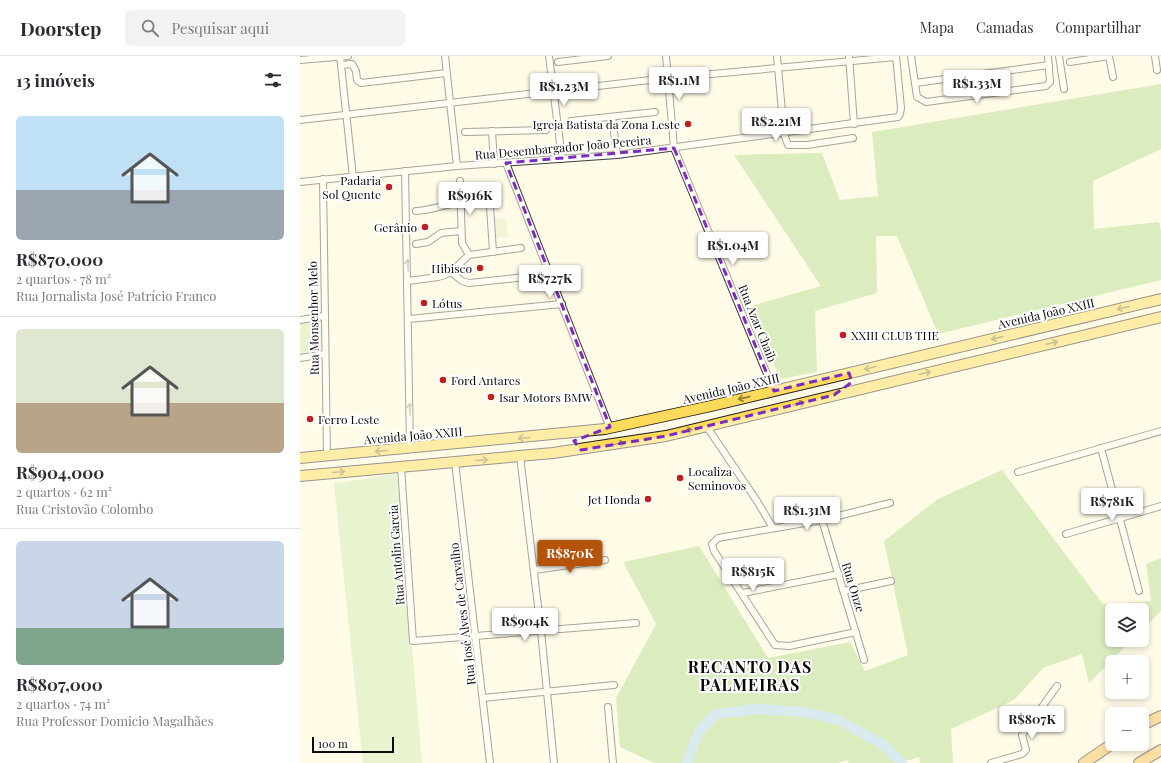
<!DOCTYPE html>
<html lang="pt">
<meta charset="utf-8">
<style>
body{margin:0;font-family:"Playfair Display",serif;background:#f2f2f3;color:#2b2b33;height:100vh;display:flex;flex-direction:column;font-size:15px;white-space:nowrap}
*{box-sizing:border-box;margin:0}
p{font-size:13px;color:#7c7c81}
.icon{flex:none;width:22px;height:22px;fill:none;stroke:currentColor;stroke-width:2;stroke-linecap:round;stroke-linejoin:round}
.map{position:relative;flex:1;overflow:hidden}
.details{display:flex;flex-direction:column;background:#fff;width:300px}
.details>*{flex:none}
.controls{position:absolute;left:805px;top:547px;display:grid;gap:8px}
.controls a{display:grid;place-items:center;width:44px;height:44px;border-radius:6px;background:#fff;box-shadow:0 2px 6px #0003;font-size:20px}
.scale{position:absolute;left:12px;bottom:10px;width:82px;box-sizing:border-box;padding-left:4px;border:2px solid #0a0a0a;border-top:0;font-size:11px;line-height:14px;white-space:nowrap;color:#0a0a0a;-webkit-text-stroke:3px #fff;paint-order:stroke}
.price{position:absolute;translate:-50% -34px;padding:0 9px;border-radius:4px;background:#fff;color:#222;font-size:13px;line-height:26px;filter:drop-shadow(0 1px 2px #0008)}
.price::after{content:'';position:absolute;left:50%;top:24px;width:12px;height:9px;margin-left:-6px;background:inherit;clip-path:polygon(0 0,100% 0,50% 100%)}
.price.on{background:#b45309;color:#fff}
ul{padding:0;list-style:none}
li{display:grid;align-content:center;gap:8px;height:212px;padding:0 16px}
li+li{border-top:1px solid #e1e1e2}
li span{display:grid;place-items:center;height:124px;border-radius:6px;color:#555}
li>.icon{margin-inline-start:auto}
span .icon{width:72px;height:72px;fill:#fffc;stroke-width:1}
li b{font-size:17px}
h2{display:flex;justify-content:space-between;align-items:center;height:48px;padding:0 16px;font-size:17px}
header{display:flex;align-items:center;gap:24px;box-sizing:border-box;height:56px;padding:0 20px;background:#fff;border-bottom:1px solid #e1e1e2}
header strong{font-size:19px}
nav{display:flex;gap:22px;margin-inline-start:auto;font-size:14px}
.search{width:280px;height:36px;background:#f2f2f3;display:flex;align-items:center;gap:10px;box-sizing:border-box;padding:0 14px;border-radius:6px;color:#7c7c81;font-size:15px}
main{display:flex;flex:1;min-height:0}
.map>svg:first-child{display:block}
</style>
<header>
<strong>Doorstep</strong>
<div class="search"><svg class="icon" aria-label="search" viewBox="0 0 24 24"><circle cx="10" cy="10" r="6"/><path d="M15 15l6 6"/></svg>Pesquisar aqui</div>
<nav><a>Mapa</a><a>Camadas</a><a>Compartilhar</a></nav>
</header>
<main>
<section class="details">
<h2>13 imóveis<svg class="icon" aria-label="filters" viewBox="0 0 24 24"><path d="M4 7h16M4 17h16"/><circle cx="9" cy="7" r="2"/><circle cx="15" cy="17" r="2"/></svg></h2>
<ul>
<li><span style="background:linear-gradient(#bfe0f5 60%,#9aa5b1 0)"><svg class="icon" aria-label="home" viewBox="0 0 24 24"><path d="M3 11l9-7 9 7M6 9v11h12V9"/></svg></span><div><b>R$870,000</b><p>2 quartos · 78 m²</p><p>Rua Jornalista José Patrício Franco</p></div></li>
<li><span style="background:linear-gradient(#dfe7d0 60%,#b9a48a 0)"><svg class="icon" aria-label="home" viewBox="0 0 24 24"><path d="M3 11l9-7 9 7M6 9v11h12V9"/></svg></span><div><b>R$904,000</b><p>2 quartos · 62 m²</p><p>Rua Cristovão Colombo</p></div></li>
<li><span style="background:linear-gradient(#c9d6e8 70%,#7fa58c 0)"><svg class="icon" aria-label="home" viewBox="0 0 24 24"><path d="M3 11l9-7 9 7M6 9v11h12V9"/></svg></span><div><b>R$807,000</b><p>2 quartos · 74 m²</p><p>Rua Professor Domicio Magalhães</p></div></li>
</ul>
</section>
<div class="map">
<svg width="861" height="707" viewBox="0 0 861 707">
<rect width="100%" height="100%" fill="#fffbe7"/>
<!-- green -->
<g fill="#cce9b1">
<polygon points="21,265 21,296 0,299 0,268"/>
<polygon points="97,418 122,707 63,707 34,427"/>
</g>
<!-- forest -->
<g fill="#afda8f">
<polygon points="861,28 861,93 793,125 794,173 859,166 861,175 861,224 638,278 597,180 576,180 577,237 515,255 517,316 480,323 451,250 521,230 434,99 522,97 540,144 578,140 572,76"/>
<polygon points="702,414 803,548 851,545 846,508 861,502 861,555 842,574 842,554 812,554 812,584 832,584 789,627 782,598 743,612 714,644 651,673 653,707 620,707 619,701 600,707 549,707 547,704 537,707 354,707 320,691 316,642 356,568 323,506 399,490 468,602 550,586 565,615 608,599 584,485 638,443"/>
</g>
<!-- pitch -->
<polygon fill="#dff0c3" points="206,162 208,181 196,182 195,163"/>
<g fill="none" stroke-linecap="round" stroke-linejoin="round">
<!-- river -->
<polyline stroke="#aad8f8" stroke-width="10" points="387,707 399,675 416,658 457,653 504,656 539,664 584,689 602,707"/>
<defs>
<g id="minor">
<polyline points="40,0 53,121"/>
<polyline points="145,0 157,110"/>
<polyline points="249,0 262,103"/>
<polyline points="366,0 374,92 474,335"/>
<polyline points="477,0 484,78 488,89 507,89 553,82"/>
<polyline points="549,0 554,68"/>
<polyline points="611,0 617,41 626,46 746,30 750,26 748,0"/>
<polyline points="759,0 764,33"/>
<polyline points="809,0 813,21"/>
<polyline points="855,0 857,14"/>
<polyline points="0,4 48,0"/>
<polyline points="258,6 308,0"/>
<polyline points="770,6 809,0"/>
<polyline points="41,9 52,8 56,15 57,24 61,27 146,17"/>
<polyline points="615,27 749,9"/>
<polyline points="312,61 317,99"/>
<polyline points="0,64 368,22 596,1"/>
<polyline points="271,65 355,56"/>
<polyline points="192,75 194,108"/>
<polyline points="165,76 246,74"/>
<polyline points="206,107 310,372"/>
<polyline points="105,115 110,392"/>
<polyline points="23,123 27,400"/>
<polyline points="160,125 162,187 169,199"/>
<polyline points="0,126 157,110 317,99 598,61 600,58 601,52 596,0"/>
<path d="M116 155C137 154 166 140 187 147L190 150 193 196"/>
<polyline points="116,188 128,186 141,177 161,175"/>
<polyline points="151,216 162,225 169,227 235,220"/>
<polyline points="108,225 138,221 145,219 151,216 169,199 221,192"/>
<polyline points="109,263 262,248"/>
<polyline points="0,264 24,260"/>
<polyline points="0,302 24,298"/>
<polyline points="407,371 457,445 473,472"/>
<polyline points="801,392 839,535"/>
<polyline points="220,400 241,575 254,707"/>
<polyline points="155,406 190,707"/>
<polyline points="101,411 113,585 336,567"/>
<polyline points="718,416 861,375"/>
<polyline points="522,464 564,604"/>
<polyline points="766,478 861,450"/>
<polyline points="234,514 305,504"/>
<polyline points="544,535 591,525"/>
<polyline points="443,537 539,518"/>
<polyline points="556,576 489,590 475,589 414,495 412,488 418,482 522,464 590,447"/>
<polyline points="183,642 314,629"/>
<polyline points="308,651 313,707"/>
<polyline points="691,707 722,698 726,694 722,679 757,630"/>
</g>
<g id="primary">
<polyline points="0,402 305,373 411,350 861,243"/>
<polyline points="0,420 253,397 366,380 861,261"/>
</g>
<g id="trunk">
<polyline points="842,669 861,660"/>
<polyline points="784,707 812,688"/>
<polyline points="839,707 861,694"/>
</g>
</defs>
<!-- minor casing -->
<use href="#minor" stroke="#3d3d3d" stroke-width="8"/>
<!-- primary casing -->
<use href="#primary" stroke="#1b1b1b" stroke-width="12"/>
<!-- trunk casing -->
<use href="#trunk" stroke="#1b1b1b" stroke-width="12"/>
<!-- minor -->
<use href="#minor" stroke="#fff" stroke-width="6"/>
<!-- primary -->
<use href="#primary" stroke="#fdda59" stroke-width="10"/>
<!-- trunk -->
<use href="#trunk" stroke="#fbbd52" stroke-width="10"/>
</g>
<!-- one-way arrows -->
<defs><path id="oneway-shaft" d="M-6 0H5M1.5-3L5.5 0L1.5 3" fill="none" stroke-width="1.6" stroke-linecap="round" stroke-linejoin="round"/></defs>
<g stroke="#9d9d9d">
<use href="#oneway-shaft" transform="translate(108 209) rotate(-92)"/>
<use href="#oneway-shaft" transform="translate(110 353) rotate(-91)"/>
</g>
<g stroke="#907c35">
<use href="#oneway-shaft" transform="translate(823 252) rotate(167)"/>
<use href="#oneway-shaft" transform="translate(697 282) rotate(167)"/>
<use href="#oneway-shaft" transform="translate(752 287) rotate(-13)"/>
<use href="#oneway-shaft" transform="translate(570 312) rotate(166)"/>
<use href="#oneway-shaft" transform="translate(625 317) rotate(-13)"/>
<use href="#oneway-shaft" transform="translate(444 342) rotate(167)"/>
<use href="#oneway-shaft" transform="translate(499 348) rotate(-14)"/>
<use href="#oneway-shaft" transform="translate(387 375) rotate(-12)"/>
<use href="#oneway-shaft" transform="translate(224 382) rotate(175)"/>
<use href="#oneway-shaft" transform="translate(319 388) rotate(-10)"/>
<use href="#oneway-shaft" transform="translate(81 395) rotate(175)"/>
<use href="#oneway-shaft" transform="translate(182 404) rotate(-5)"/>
<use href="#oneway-shaft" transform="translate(39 416) rotate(-5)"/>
</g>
<!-- marked area -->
<path d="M0 0H861V707H0ZM374 92 474 335 549 317 552 326 534 339 366 380 281 394 274 385 310 371 206 107Z" fill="#fffbe7" fill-opacity=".55" fill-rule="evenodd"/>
<path fill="none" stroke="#7b2cbf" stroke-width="3" stroke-dasharray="8 5" stroke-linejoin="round" d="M374 92 474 335 549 317 552 326 534 339 366 380 281 394 274 385 310 371 206 107Z"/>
<!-- markers -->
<g fill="#bd1f22" stroke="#fff" stroke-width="1.5">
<circle cx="388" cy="68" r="4"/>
<circle cx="89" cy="131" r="4"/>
<circle cx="125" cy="171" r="4"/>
<circle cx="180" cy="212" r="4"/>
<circle cx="124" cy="247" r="4"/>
<circle cx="543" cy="279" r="4"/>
<circle cx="143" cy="324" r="4"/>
<circle cx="191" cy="341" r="4"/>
<circle cx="10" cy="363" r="4"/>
<circle cx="380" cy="422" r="4"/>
<circle cx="348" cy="443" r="4"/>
</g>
<g text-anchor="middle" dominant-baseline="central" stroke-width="4" stroke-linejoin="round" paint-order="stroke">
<!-- poi labels -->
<g font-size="12" fill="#0a0a0a" stroke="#fff" text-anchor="start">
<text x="380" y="68" text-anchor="end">Igreja Batista da Zona Leste</text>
<text x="81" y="124" text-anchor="end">Padaria<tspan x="81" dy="14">Sol Quente</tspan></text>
<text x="117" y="171" text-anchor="end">Gerânio</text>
<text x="172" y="212" text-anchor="end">Hibisco</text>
<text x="132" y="247">Lótus</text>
<text x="551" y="279">XXIII CLUB THE</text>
<text x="151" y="324">Ford Antares</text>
<text x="199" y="341">Isar Motors BMW</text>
<text x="18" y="363">Ferro Leste</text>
<text x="388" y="415">Localiza<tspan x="388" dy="14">Seminovos</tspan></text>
<text x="340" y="443" text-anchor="end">Jet Honda</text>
</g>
<!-- street labels -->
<g font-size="12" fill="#0a0a0a" stroke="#fff">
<text transform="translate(263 91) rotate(-5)">Rua Desembargador João Pereira</text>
<text transform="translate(746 257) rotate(-13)">Avenida João XXIII</text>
<text transform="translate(13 262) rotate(-91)">Rua Monsenhor Melo</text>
<text transform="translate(458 267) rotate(68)">Rua Azar Chaib</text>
<text transform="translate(431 332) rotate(-13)">Avenida João XXIII</text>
<text transform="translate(113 379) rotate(-5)">Avenida João XXIII</text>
<text transform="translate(96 499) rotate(-94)">Rua Antolin Garcia</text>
<text transform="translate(554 531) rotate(73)">Rua Onze</text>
<text transform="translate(162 558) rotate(-97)">Rua José Alves de Carvalho</text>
</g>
<!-- district labels -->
<g font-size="16" font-weight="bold" letter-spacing="1" fill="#0a0a0a" stroke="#fff">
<text x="450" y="610">RECANTO DAS<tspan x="450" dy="18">PALMEIRAS</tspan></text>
</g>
</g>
</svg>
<div class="controls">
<a><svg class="icon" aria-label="layers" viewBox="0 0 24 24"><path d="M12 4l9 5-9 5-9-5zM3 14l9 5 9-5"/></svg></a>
<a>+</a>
<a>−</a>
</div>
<div class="scale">100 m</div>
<b class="price" style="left:379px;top:45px">R$1.1M</b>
<b class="price" style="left:677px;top:48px">R$1.33M</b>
<b class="price" style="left:264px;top:51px">R$1.23M</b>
<b class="price" style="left:476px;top:86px">R$2.21M</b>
<b class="price" style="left:170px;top:160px">R$916K</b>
<b class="price" style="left:433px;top:210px">R$1.04M</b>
<b class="price" style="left:250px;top:243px">R$727K</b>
<b class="price" style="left:812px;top:466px">R$781K</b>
<b class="price" style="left:507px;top:475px">R$1.31M</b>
<b class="price on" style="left:270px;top:518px">R$870K</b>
<b class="price" style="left:453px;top:536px">R$815K</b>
<b class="price" style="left:225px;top:586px">R$904K</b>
<b class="price" style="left:732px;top:684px">R$807K</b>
</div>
</main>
